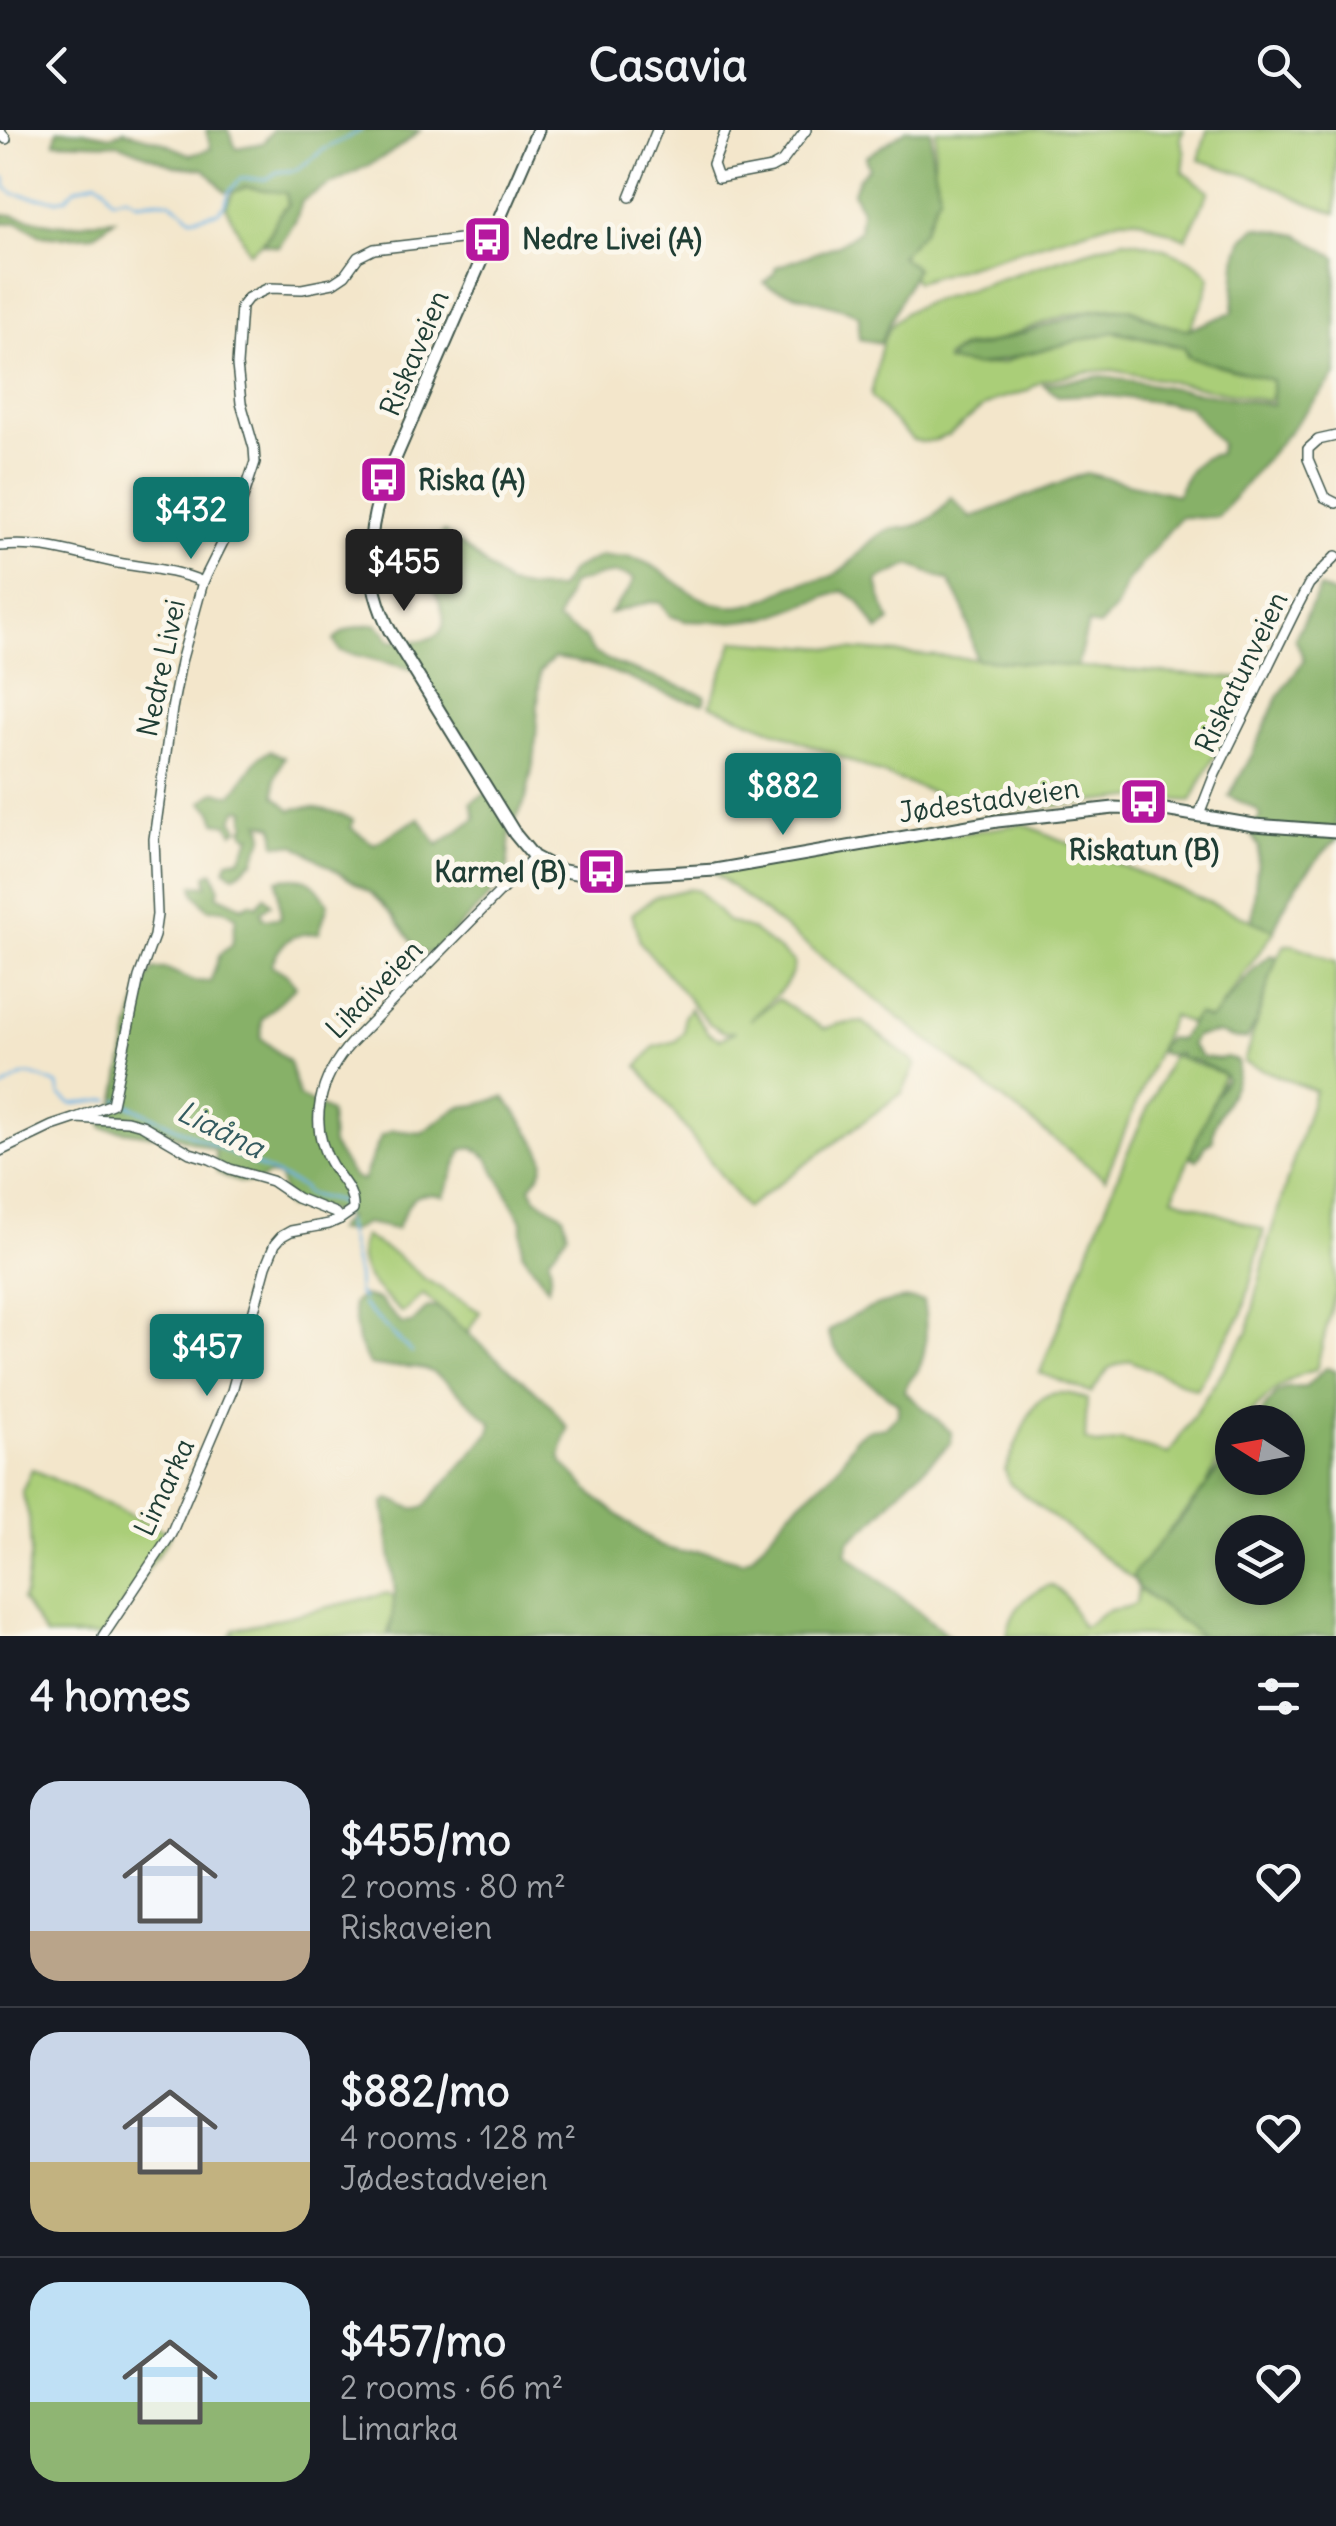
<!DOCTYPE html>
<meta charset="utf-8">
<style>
body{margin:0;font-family:Delius,sans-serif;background:#20242c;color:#f1f3f6;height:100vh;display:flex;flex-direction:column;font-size:38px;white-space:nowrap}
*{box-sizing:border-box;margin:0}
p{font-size:32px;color:#9ea1a6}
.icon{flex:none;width:55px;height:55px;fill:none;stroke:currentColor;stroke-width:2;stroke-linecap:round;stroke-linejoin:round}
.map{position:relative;height:1506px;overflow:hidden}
.details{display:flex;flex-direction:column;background:#171b24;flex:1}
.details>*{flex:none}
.needle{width:65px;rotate:281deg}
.controls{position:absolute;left:1215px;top:1275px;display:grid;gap:20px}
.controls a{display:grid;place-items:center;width:90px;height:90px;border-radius:50%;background:#171b24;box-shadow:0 5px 15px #0003;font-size:50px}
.price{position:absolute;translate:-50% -85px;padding:0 22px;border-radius:10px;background:#0f766e;color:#fff;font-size:32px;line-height:65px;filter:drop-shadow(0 2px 5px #0008)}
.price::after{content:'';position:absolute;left:50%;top:60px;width:30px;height:22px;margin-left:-15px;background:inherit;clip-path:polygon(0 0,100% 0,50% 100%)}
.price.active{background:#222;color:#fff}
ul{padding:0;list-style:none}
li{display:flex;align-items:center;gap:30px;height:250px;padding:0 30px}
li+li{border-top:2px solid #363941}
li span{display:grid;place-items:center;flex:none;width:280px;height:200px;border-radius:30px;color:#555}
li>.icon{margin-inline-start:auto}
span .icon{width:120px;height:120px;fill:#fffc;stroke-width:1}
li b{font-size:42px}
h2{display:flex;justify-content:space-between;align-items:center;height:120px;padding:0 30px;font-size:42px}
header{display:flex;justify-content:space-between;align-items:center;height:130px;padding:0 30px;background:#171b24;font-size:45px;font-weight:700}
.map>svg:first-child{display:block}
</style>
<header><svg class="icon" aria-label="back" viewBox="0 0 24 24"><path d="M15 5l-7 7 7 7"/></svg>Casavia<svg class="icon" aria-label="search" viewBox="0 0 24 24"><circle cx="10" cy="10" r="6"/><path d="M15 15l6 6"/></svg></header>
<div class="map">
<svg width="1336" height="1506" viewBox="0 0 1336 1506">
<rect width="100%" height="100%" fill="#fbf7ec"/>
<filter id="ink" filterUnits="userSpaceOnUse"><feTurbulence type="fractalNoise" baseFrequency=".01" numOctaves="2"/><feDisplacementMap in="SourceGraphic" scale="20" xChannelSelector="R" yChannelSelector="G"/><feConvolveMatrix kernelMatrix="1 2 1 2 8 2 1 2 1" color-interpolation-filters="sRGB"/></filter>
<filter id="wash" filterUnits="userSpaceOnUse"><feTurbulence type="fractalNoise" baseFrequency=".0048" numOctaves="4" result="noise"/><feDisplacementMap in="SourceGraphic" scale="40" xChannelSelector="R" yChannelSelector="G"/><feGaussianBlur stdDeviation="2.25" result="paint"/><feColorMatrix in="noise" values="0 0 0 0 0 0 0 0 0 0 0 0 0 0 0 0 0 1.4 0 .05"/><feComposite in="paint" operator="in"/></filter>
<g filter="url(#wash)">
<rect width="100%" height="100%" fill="#f3e6cb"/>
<!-- green -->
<g fill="#aace78" stroke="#648656" stroke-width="2.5">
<polygon points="936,0 1184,0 1180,8 1185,23 1183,42 1209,61 1186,109 1138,89 1121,89 916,152 908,141 901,120 934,36"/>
<polygon points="1207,0 1336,0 1336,83 1308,73 1259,49 1199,30"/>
<path d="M246 57 286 63 288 75C268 92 277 105 249 122L226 77 233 62Z"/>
<path d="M1124 110C1149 113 1198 126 1210 148L1202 174 1189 199C1182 198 1173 197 1166 195 1151 190 1140 178 1123 178 1080 176 1035 196 995 211 974 219 966 209 946 228V232L982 236 1003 233 1022 225 1113 202 1184 218 1187 227 1272 250V262L1269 271 1112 240 1085 242 1041 251 1027 261 996 270 979 280 950 304 936 310 923 312 913 310 890 288 872 267 871 264C880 236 876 206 901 186 915 174 948 166 967 160 1019 143 1071 124 1124 110Z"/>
<polygon points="734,511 1246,549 1251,555 1191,671 1140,667 989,683 893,648 710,575"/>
<polygon points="1023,694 1275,800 1205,899 1172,886 1105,1049 712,741"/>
<path d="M688 759 698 761 727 791 753 800 794 832C793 858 765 872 750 890L778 869 824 899 838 894 863 892 916 934 902 963 746 1078 638 936 654 917 676 911 684 901V887L690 878 708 903 720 909 735 902H724L709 893 640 812 632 784 655 767Z"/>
<path d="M1285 815H1294L1336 832V1160L1316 1240C1287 1245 1262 1271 1242 1292H1232V1303L1205 1358 1170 1399 1134 1450 1010 1354 1005 1340C1015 1321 1029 1271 1048 1265 1061 1260 1074 1265 1087 1269L1085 1310 1098 1315 1122 1311 1169 1324 1248 1202 1269 1109 1315 961 1244 932 1277 827Z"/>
<polygon points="1172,925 1224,944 1173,1067 1264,1100 1242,1185 1196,1259 1129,1230 1109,1238 1091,1263 1040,1243 1125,1028"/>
<path d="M364 1106 397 1126 425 1149 480 1182 467 1203 423 1164 402 1183C380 1162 350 1141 364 1106Z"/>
<polygon points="32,1339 171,1404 103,1506 46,1506 22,1470 25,1464 31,1421 29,1387 22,1361"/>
<path d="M1050 1455C1069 1463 1073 1481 1082 1497 1091 1495 1093 1488 1103 1483 1114 1476 1125 1481 1136 1473L1138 1459 1201 1506H1007C1011 1480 1025 1465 1050 1455Z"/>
<polygon points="388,1463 397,1470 387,1506 230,1506 235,1499"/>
</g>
<!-- forest -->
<g fill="#87b168" stroke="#53774e" stroke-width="2.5" fill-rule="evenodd">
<path d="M57 0 82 1 110 6 124 1 159 11 191 25 211 19 206 0H228L236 18 263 13 272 0H420C386 33 340 45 302 71L296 90 279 117 263 114C275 98 273 88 288 75L286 63 246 57 233 62 225 61 204 39 174 36 119 14 55 12Z"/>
<polygon points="906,0 931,0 932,27 940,63 923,101 900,126 916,138 880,213 859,209 859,186 848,180 770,157 764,153 774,144 776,137 838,115 859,101 861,81 853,62 858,49 869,38 866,27"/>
<path d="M2 84C24 85 44 95 66 95 83 95 99 89 115 89L94 105 63 107 41 105 18 92 0 94Z"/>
<path d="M1257 97 1298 105 1336 127V245L1218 387H1180L1127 452 1117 477 1099 496 1088 494 1077 537 976 529 964 479 949 451 910 435 877 450 881 469 890 491 878 501 859 471 843 461 767 488 729 492 686 491 670 486 661 473 650 472 610 483 629 460 634 449C612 437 592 449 571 454L557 491 584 507 593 522 616 534 705 565 704 573C674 570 646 555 618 544 597 536 576 531 554 528L540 541 535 624 526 669 510 702 507 744 488 768 432 824 420 823 393 785 371 763 295 715 276 714 274 696 260 693C269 707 257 717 254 731 246 734 243 741 235 745L225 740 228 731 240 729 251 706H247L243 699 246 695 244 690 245 680 238 679 232 690 239 699 233 703 228 695 216 692 212 681 202 672 215 662 232 665 259 627 270 621 284 627 275 648V666L291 680C311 673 334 681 353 690L351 698 374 714 419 688 438 715 476 688 471 672 492 660 415 540 340 521 334 511C342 498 361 496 375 494L384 501 390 511C468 516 445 482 421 433L424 420 444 402 466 418 508 455 531 459H559L572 440 601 426C611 429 620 426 631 428 654 432 671 450 690 462 730 486 752 477 790 457 803 451 820 452 834 445 854 435 866 410 886 401 893 398 902 398 909 397 927 394 941 382 951 367L971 388 1086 343 1177 365C1185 346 1196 326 1218 324L1221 314 1188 276 1096 264 1058 266 1043 254 1102 246 1273 275 1272 250 1189 227 1185 217 1117 201 978 236 948 232 952 225 962 219 982 216 1092 181 1129 179 1159 193 1188 200 1233 182 1236 130 1243 108Z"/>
<path d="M1320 458 1336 465V710C1310 735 1286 766 1274 800L1252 791 1259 717 1248 700 1261 686 1257 680 1229 666 1252 625 1278 567 1304 530 1295 508Z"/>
<path d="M213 742 219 758 217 765 242 777 251 773 257 776 265 766 271 774 261 782 264 789 281 788 277 750C305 744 315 750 328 774L319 803C291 803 282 810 271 835L286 844 296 856 262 889 261 908 289 932 299 966 330 982 332 1015 354 1048 363 1050 381 1006 393 1000 421 1003 459 977 476 975 504 967C513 977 541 1016 543 1028 546 1039 536 1049 530 1057L536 1068 563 1085 568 1103 549 1128 551 1142 548 1158 522 1122V1091L488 1028 473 1017 462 1020 444 1066C409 1059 411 1072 396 1099L366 1093 349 1102 336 1100 347 1087 318 1077H287L279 1047 268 1045C250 1058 235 1053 217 1042L215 1020 163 1001 150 1005 103 998 100 989 112 979 116 970C123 935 132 865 154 839H167L194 851 210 852 220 824 232 815 236 787 223 779H208L195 764 193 756 207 755 206 745Z"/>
<path d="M1271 825 1277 827 1256 892 1247 909 1233 908 1218 903 1195 906 1191 914 1201 927 1219 929 1227 927 1237 931C1244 958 1211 983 1213 1010L1206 1015 1197 1030 1190 1026 1215 966 1226 949 1224 944 1195 930 1182 929 1178 923C1171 925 1166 926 1160 922V916L1168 908 1179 910 1197 884 1208 889 1214 886 1255 838Z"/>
<path d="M362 1166 379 1170 402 1194 412 1193 428 1177 438 1178 547 1271 568 1298 560 1326 562 1332 596 1368 659 1416 681 1422 698 1421 718 1424 742 1431 752 1426 791 1380 838 1338 856 1307 868 1300 885 1297 898 1285V1274C873 1254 837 1235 828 1202 851 1184 892 1164 923 1171 927 1190 928 1223 918 1240 913 1248 907 1252 904 1261L951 1302V1313L903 1358 874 1390 850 1410 846 1423 949 1506H390L395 1461 384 1373 389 1369C402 1372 412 1383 425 1376L490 1302 492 1292C474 1279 445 1246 427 1240 408 1233 388 1240 369 1235L358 1212 353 1177V1173Z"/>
<path d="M1327 1238 1336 1241V1506H1201L1138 1458 1133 1448 1135 1441 1187 1382 1232 1321V1348H1288V1292H1253L1277 1263 1287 1258 1306 1257 1324 1239ZM1232 1402H1288V1458H1232Z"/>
</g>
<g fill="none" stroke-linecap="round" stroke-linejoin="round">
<!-- stream -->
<g stroke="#6eb5e5" stroke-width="2.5">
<path d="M0 46 5 48 6 58 15 64 56 70 66 68 74 59 97 51 105 57 112 70 126 66 137 73C165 69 170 67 191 88L218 82 225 74 229 62 240 49H267L277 42 297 40 323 20 362 0"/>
<path d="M0 960C29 940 25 942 58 955L60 965 72 974 110 970"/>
<polyline points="118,970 302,1057 306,1064 339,1072 343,1084"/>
<polyline points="345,1091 357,1145 358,1163 362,1169"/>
<polyline points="362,1174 412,1223"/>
</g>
</g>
</g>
<g filter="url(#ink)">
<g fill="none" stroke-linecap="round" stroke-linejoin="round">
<defs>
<g id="minor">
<polyline points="726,0 713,34 718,48 771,38 782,32 806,0"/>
<polyline points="0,2 6,9"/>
<polyline points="630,67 657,0"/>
<polyline points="1336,306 1318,310 1308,319 1308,329 1324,367 1336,373"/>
<path d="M0 416C49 412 72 424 118 433 146 438 176 440 203 452"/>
<polyline points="1199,685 1215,644 1297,477 1309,454 1336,426"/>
<polyline points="76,988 112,974 139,847 154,806 157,785 154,709 172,579 181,532 203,452 239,380 255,332 254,318 241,273 237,235 241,177 248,168 269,158 302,159 333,153 345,145 358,127 374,119 460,109 495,99"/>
<path d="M0 1021 52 996 76 988 127 991 142 995 190 1023 210 1029 230 1039 272 1051 297 1068 335 1083 340 1089 353 1080C354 1061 343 1052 333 1037 306 994 320 947 352 912L534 727"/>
<polyline points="103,1506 171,1404 176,1392 232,1261 266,1136 275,1114 282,1106 291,1101 329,1094 340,1089"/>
</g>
<path id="major" d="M538 0 384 354C365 405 365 452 390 501L515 704 534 727 559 740 586 745 616 746 715 740 997 691 1114 678 1165 680 1254 695 1336 701"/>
</defs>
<!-- minor casing -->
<use href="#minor" stroke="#3f564b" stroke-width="12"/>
<!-- major casing -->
<use href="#major" stroke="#3f564b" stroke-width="15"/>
<!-- minor -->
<use href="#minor" stroke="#fff" stroke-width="9"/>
<!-- major -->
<use href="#major" stroke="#fff" stroke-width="11"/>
</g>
</g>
<!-- icons -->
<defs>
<symbol id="bus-square" viewBox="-11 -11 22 22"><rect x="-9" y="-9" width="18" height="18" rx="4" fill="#b5179e" stroke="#fbf7ec"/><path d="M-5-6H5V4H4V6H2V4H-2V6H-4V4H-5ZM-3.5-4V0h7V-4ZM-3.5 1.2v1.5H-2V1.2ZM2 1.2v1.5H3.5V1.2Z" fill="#fff"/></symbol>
</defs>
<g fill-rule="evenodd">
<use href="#bus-square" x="460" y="82" width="55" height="55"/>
<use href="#bus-square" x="356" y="322" width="55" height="55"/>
<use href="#bus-square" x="1116" y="644" width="55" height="55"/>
<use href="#bus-square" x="574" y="714" width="55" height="55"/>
</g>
<g text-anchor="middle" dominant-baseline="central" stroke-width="10" stroke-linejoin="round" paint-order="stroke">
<!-- poi labels -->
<g font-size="28" font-weight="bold" fill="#1f3d34" stroke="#fbf7ec" text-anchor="start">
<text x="522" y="109">Nedre Livei (A)</text>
<text x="418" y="350">Riska (A)</text>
<text x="1144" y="720" text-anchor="middle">Riskatun (B)</text>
<text x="566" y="742" text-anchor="end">Karmel (B)</text>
</g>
<!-- street labels -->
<g font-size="28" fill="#1f3d34" stroke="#fbf7ec">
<text transform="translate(414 223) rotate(-67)">Riskaveien</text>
<text transform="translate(161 538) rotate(-78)">Nedre Livei</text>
<text transform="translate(1241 542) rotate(-64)">Riskatunveien</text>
<text transform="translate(989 670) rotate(-8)">Jødestadveien</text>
<text transform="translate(374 859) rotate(-46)">Likaiveien</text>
<text transform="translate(164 1357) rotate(-65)">Limarka</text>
</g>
<!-- water labels -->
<g font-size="30" font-style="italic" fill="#335b60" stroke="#fbf7ec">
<text transform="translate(221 999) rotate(26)">Liaåna</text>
</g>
</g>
</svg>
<div class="controls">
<a><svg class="needle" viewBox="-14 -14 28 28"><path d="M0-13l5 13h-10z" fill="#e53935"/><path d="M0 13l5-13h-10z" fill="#9ea1a6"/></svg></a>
<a><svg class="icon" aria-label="layers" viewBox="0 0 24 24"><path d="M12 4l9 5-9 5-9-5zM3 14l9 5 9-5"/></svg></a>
</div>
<b class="price" style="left:191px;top:432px">$432</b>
<b class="price active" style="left:404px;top:484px">$455</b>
<b class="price" style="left:783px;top:708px">$882</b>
<b class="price" style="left:207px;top:1269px">$457</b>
</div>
<section class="details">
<h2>4 homes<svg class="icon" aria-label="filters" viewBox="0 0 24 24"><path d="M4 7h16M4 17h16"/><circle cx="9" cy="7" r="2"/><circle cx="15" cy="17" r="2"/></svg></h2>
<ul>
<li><span style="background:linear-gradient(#c9d6e8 75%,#b9a48a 0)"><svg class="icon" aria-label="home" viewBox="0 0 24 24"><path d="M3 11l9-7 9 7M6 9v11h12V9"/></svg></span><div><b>$455/mo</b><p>2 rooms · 80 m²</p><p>Riskaveien</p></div><svg class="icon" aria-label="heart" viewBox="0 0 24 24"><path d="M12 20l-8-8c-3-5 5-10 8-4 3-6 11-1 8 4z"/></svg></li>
<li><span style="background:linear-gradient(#c9d6e8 65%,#c2b280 0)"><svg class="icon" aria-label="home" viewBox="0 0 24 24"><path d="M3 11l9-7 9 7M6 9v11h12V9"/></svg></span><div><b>$882/mo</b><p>4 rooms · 128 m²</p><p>Jødestadveien</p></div><svg class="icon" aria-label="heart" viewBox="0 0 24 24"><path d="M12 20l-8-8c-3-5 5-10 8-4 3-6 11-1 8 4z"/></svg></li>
<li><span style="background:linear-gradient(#bfe0f5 60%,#8fb573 0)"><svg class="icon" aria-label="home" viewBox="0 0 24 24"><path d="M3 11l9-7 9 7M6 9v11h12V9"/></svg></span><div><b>$457/mo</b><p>2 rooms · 66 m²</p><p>Limarka</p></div><svg class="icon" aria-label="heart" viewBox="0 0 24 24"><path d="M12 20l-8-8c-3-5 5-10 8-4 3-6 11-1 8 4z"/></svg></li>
</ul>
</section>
